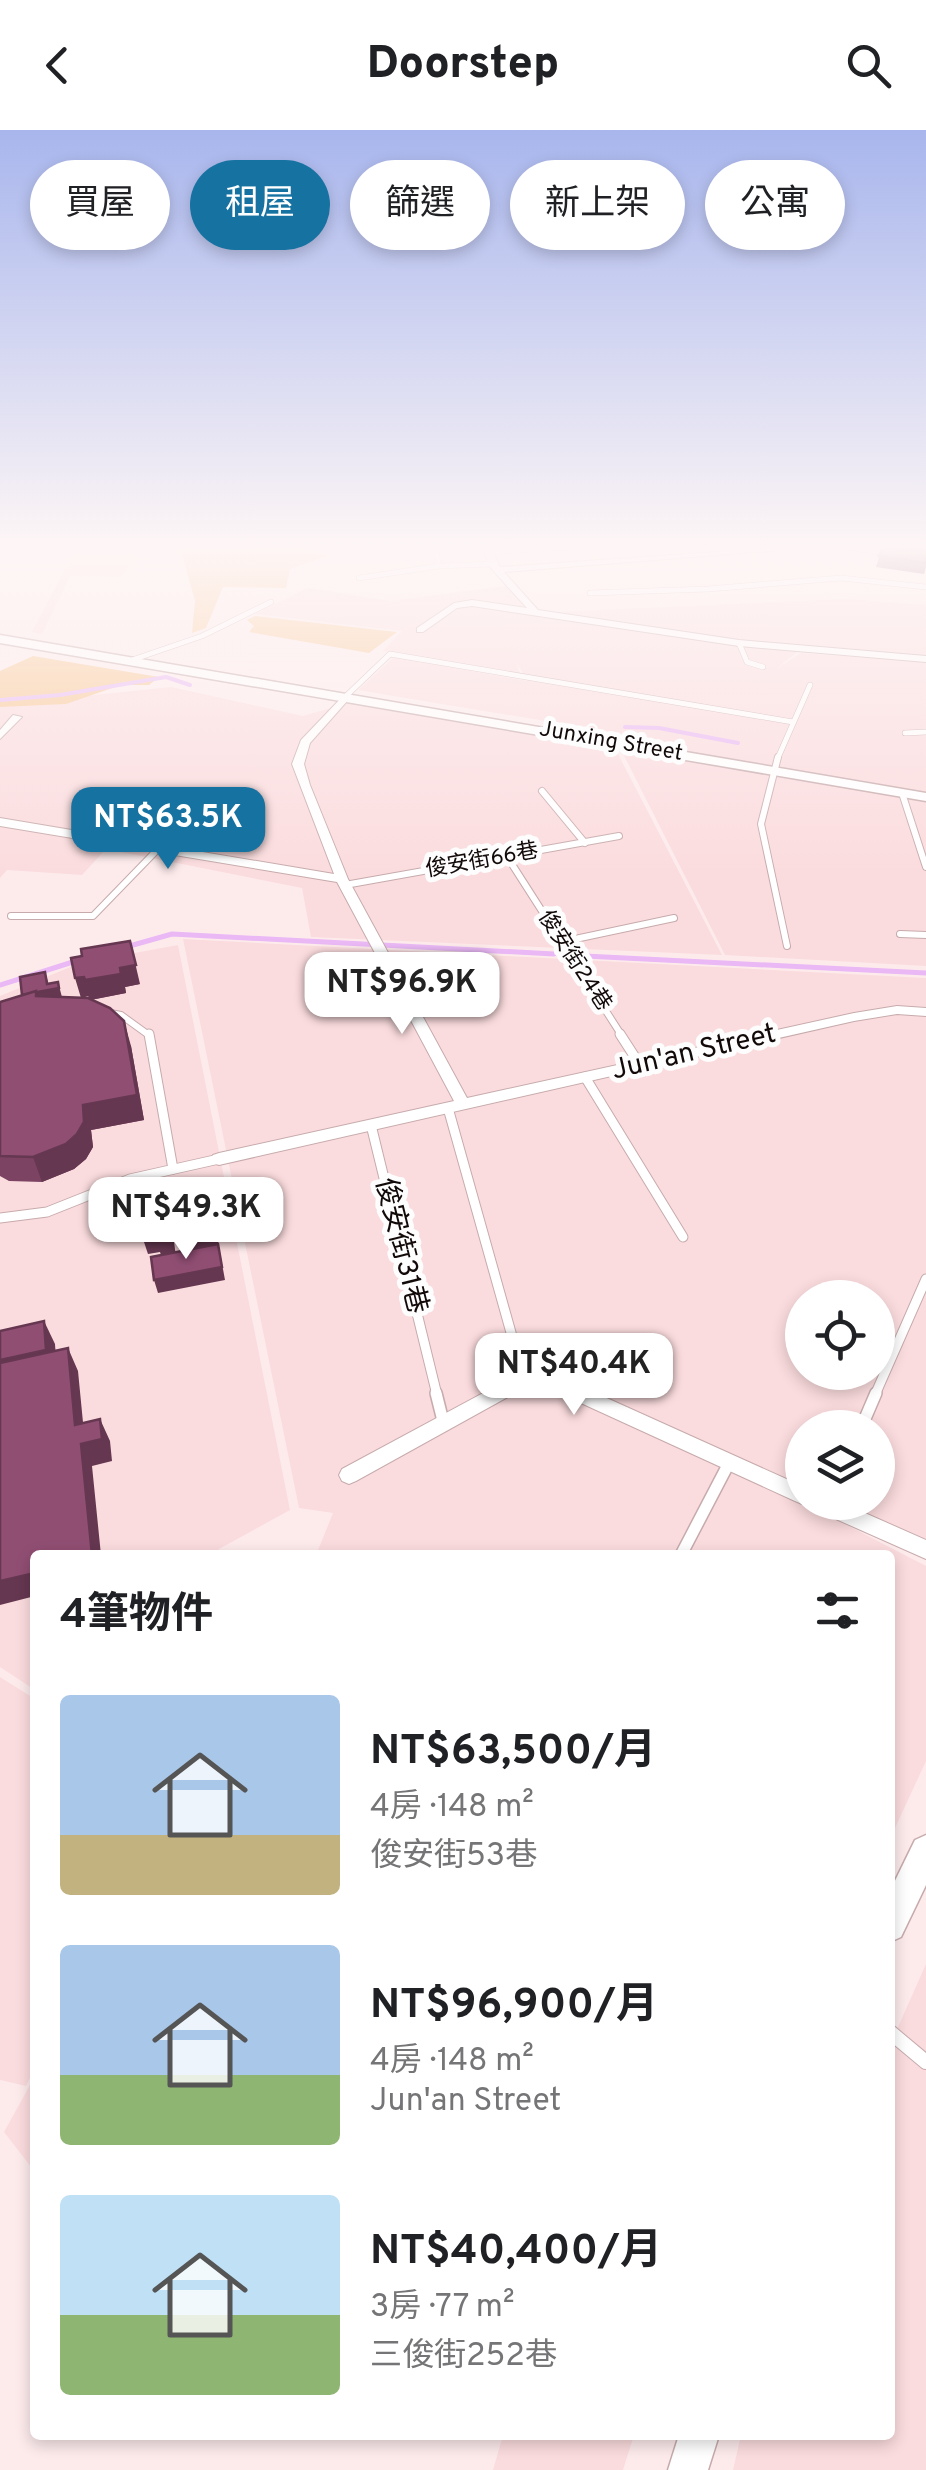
<!DOCTYPE html>
<html lang="zh-TW">
<meta charset="utf-8">
<style>
body{margin:0;font-family:Overpass,"Noto Sans TC",sans-serif;background:#f6f6f6;color:#202124;height:100vh;display:flex;flex-direction:column;font-size:38px;white-space:nowrap}
*{box-sizing:border-box;margin:0}
p{font-size:32px;color:#757577}
.icon{flex:none;width:55px;height:55px;fill:none;stroke:currentColor;stroke-width:2;stroke-linecap:round;stroke-linejoin:round}
.map{position:relative;flex:1;overflow:hidden}
.sheet{position:absolute;left:30px;top:1420px;width:865px;height:890px;display:flex;flex-direction:column;background:#fff;border-radius:10px;box-shadow:0 5px 15px #0003}
.sheet>*{flex:none}
.hud{position:absolute;left:30px;top:30px;width:868px;height:90px;display:flex;gap:20px}
.buttons{position:absolute;left:785px;top:1150px;display:grid;gap:20px}
.buttons a{display:grid;place-items:center;width:110px;height:110px;border-radius:50%;background:#fff;box-shadow:0 5px 15px #0003;font-size:50px}
.price{position:absolute;translate:-50% -85px;padding:0 22px;border-radius:20px;background:#fff;color:#222;font-size:32px;line-height:65px;filter:drop-shadow(0 2px 5px #0008)}
.price::after{content:'';position:absolute;left:50%;top:60px;width:30px;height:22px;margin-left:-15px;background:inherit;clip-path:polygon(0 0,100% 0,50% 100%)}
.price.active{background:#1572a1;color:#fff}
ul{padding:0;list-style:none}
li{display:flex;align-items:center;gap:30px;height:250px;padding:0 30px}
li span{display:grid;place-items:center;flex:none;width:280px;height:200px;border-radius:10px;color:#555}
li>.icon{margin-inline-start:auto}
span .icon{width:120px;height:120px;fill:#fffc;stroke-width:1}
li b{font-size:42px}
h2{display:flex;justify-content:space-between;align-items:center;height:120px;padding:0 30px;font-size:42px}
.tag{padding:0 35px;border-radius:45px;background:#fff;box-shadow:0 5px 15px #0003;font-size:35px;line-height:90px}
.tag.active{background:#1572a1;color:#fff}
header{display:flex;justify-content:space-between;align-items:center;height:130px;padding:0 30px;background:#fff;font-size:45px;font-weight:800}
.map>svg:first-child{display:block}
</style>
<header><svg class="icon" aria-label="back" viewBox="0 0 24 24"><path d="M15 5l-7 7 7 7"/></svg>Doorstep<svg class="icon" aria-label="search" viewBox="0 0 24 24"><circle cx="10" cy="10" r="6"/><path d="M15 15l6 6"/></svg></header>
<div class="map">
<svg width="926" height="2340" viewBox="0 0 926 2340">
<rect width="100%" height="100%" fill="#fdebec"/>
<!-- built -->
<g fill="#fbdcde" fill-rule="evenodd">
<polygon points="77,417 180,417 181,421 141,424 121,447 70,446 42,504 32,502"/>
<polygon points="507,456 534,483 847,469 926,475 926,527 829,519 797,522 776,539 801,523 926,532 926,836 725,825 612,602 358,560 394,527 527,551 515,530 520,543 383,521 402,501 255,484 308,458 390,471"/>
<polygon points="171,557 303,586 351,572 616,620 722,825 311,807 302,758 106,719 82,745 7,740 0,748 0,575"/>
<path d="M183 809 926 848V1410L842 1373 878 1372V1298H802V1355L579 1256 926 1436V1631L890 1709V1425H316L333 1383 299 1378ZM802 1168H878V1242H802Z"/>
<polygon points="178,815 290,1380 219,1419 216,1425 35,1425 35,1560 0,1537 0,866 80,833"/>
<polygon points="0,1547 35,1569 35,1937 26,1956 0,1950"/>
<polygon points="926,1834 926,2340 733,2340 741,2305 890,2305 890,1915"/>
<polygon points="35,1946 35,2042 4,2002"/>
<polygon points="503,2305 634,2305 623,2340 493,2340"/>
</g>
<!-- green -->
<g fill="#f7c792">
<polygon points="180,417 294,417 330,425 290,439 286,458 223,457 206,498 192,503 195,471"/>
<polygon points="255,486 397,502 369,523 249,502 254,496 247,490"/>
<polygon points="33,526 159,547 149,555 121,555 66,574 0,577 0,541"/>
</g>
<g fill="none" stroke-linecap="round" stroke-linejoin="round">
<!-- stream-far1 -->
<g stroke="#e9b8f5" stroke-width="4">
<polyline points="0,570 60,565 166,547 190,555"/>
<polyline points="625,597 659,598 738,613"/>
</g>
<!-- stream -->
<g stroke="#e9b8f5" stroke-width="5">
<polyline points="126,817 172,804 554,824"/>
<polyline points="585,826 926,843"/>
<polyline points="0,855 79,830"/>
</g>
<defs>
<g id="service-far4">
<polyline points="435,417 439,436"/>
<polyline points="488,422 568,417"/>
<polyline points="359,448 439,436 492,434"/>
<polyline points="590,463 708,459 841,448 926,457"/>
<polyline points="739,513 747,532 763,537"/>
<polyline points="129,531 202,506 271,472"/>
<polyline points="345,567 390,524 793,592"/>
<polyline points="905,603 926,602"/>
<polyline points="777,630 810,555"/>
</g>
<g id="service-far3">
<polyline points="778,627 761,694 787,816"/>
<polyline points="542,661 585,713"/>
<polyline points="902,663 926,737"/>
<polyline points="508,728 622,906"/>
<polyline points="345,755 619,706"/>
<polyline points="11,786 93,786 158,719"/>
<polyline points="900,804 926,805"/>
<polyline points="561,812 674,788"/>
<polyline points="105,882 121,885 150,906"/>
</g>
<g id="service-far2">
<polyline points="149,904 173,1039"/>
<polyline points="620,904 640,935"/>
<polyline points="585,947 683,1107"/>
<polyline points="448,978 524,1249"/>
<polyline points="371,995 437,1265"/>
<polyline points="0,1088 47,1082 130,1049 219,1029"/>
<polyline points="875,1265 926,1149"/>
</g>
<g id="service-far1">
<polyline points="436,1263 444,1295"/>
<polyline points="861,1298 876,1263"/>
<polyline points="681,1425 729,1333"/>
</g>
<polyline id="service" points="890,1902 926,1932"/>
<g id="minor">
<polygon points="483,417 491,417 500,437 785,417 781,420 504,442 538,480 739,510 926,526 926,532 739,516 472,476 457,478 423,502 417,502 417,498 454,473 472,470 527,478 489,436"/>
<polygon points="834,417 853,417 926,426 926,432"/>
<polygon points="345,564 349,565 349,569 310,613 304,634 310,655 348,749 467,968 854,883 897,876 926,878 926,886 897,884 854,891 219,1035 213,1033 211,1029 213,1025 219,1023 454,971 337,752 0,696 0,688 334,744 292,634 301,610"/>
<polygon points="13,585 22,587 0,609 0,600"/>
<polygon points="524,1241 569,1251 802,1356 802,1372 805,1372 802,1374 795,1371 559,1263 526,1257 356,1351 349,1354 342,1351 339,1345 342,1339"/>
<polygon points="808,1372 840,1372 926,1410 926,1429 811,1378"/>
</g>
<g id="tertiary">
<polygon points="0,505 926,663 926,671 0,513"/>
<polygon points="926,1705 926,1755 901,1807 890,1812 890,1761 915,1710"/>
<polygon points="679,2305 719,2305 708,2340 668,2340"/>
</g>
</defs>
<!-- service-far4 casing -->
<use href="#service-far4" stroke="#c7abac" stroke-width="6"/>
<!-- service-far3 casing -->
<use href="#service-far3" stroke="#c7abac" stroke-width="8"/>
<!-- service-far2 casing -->
<use href="#service-far2" stroke="#c7abac" stroke-width="11"/>
<!-- service-far1 casing -->
<use href="#service-far1" stroke="#c7abac" stroke-width="14"/>
<!-- service casing -->
<use href="#service" stroke="#c7abac" stroke-width="16"/>
<!-- minor casing -->
<use href="#minor" stroke="#c7abac" stroke-width="2"/>
<!-- tertiary casing -->
<use href="#tertiary" stroke="#c7abac" stroke-width="3"/>
<!-- service-far4 -->
<use href="#service-far4" stroke="#fff" stroke-width="5"/>
<!-- service-far3 -->
<use href="#service-far3" stroke="#fff" stroke-width="6"/>
<!-- service-far2 -->
<use href="#service-far2" stroke="#fff" stroke-width="9"/>
<!-- service-far1 -->
<use href="#service-far1" stroke="#fff" stroke-width="11"/>
<!-- service -->
<use href="#service" stroke="#fff" stroke-width="14"/>
<!-- minor -->
<use href="#minor" fill="#fff" fill-rule="evenodd"/>
<!-- tertiary -->
<use href="#tertiary" fill="#fff" fill-rule="evenodd"/>
</g>
<!-- wall -->
<g fill="#7c4363">
<polygon points="882,417 925,417 926,437 924,444 876,437"/>
<polygon points="75,848 140,854 125,857 126,863 91,870 131,916 144,990 91,1000 93,1017 86,1029 74,1039 42,1052 9,1051 0,1046 0,872 23,865 49,854 62,867 90,869"/>
</g>
<!-- shaded-wall -->
<g fill="#653750">
<polygon points="130,811 140,854 125,857 126,863 90,870 89,866 81,868 75,848 120,838"/>
<polygon points="45,842 49,855 58,852 63,871 41,875 36,862"/>
<polygon points="124,891 131,916 144,990 91,1000 93,1017 86,1029 74,1039 42,1052 33,1027 83,975"/>
<polygon points="207,1051 225,1150 158,1163 154,1150 184,1124 181,1111 174,1112 176,1126 162,1128 160,1122 148,1124 142,1106 168,1093 163,1060 168,1079"/>
<polygon points="44,1191 55,1214 57,1243 0,1256 0,1230"/>
<polygon points="68,1218 78,1241 85,1313 100,1289 110,1311 112,1331 92,1336 101,1425 92,1425 75,1295"/>
<polygon points="35,1443 35,1466 0,1475 0,1451"/>
</g>
<!-- building -->
<g fill="#904e73" stroke="#653750" stroke-width="2.5">
<polygon points="883,417 926,421 926,433 879,426"/>
<polygon points="130,811 136,835 120,838 121,844 85,850 84,847 75,848 71,828 82,826 81,819"/>
<polygon points="45,842 47,854 58,852 59,858 22,865 20,847"/>
<polygon points="36,861 36,866 88,868 110,878 124,891 137,965 83,975 84,992 77,1004 66,1014 33,1027 0,1026 0,872"/>
<polygon points="207,1051 215,1098 179,1105 177,1092 168,1093 171,1107 156,1110 155,1103 142,1106 138,1074 148,1072 146,1063 163,1060 165,1074 173,1073 171,1058"/>
<polygon points="218,1114 222,1137 154,1150 151,1127"/>
<polygon points="44,1191 46,1220 0,1230 0,1201"/>
<polygon points="68,1218 75,1295 100,1289 102,1309 81,1314 92,1425 35,1425 35,1443 0,1451 0,1233"/>
</g>
<!-- sky -->
<linearGradient id="sky" x2="0" y2="1"><stop stop-color="#a8b6ed"/><stop offset="0.56" stop-color="#fef6f6"/><stop offset="1" stop-color="#fef6f6" stop-opacity="0"/></linearGradient>
<rect width="926" height="744" fill="url(#sky)"/>
<g text-anchor="middle" dominant-baseline="central" stroke-width="10" stroke-linejoin="round" paint-order="stroke">
<!-- far-street labels -->
<g font-size="22" fill="#120909" stroke="#fdfdfd">
<text transform="translate(611 612) rotate(10)">Junxing Street</text>
<text transform="translate(482 731) rotate(-10)">俊安街66巷</text>
<text transform="translate(574 831) rotate(57)">俊安街24巷</text>
</g>
<!-- street labels -->
<g font-size="28" fill="#120909" stroke="#fdfdfd">
<text transform="translate(694 923) rotate(-13)">Jun'an Street</text>
<text transform="translate(400 1116) rotate(76)">俊安街31巷</text>
</g>
</g>
</svg>
<div class="buttons">
<a><svg class="icon" aria-label="locate" viewBox="0 0 24 24"><circle cx="12" cy="12" r="6"/><path d="M12 2v4M12 18v4M2 12h4M18 12h4"/></svg></a>
<a><svg class="icon" aria-label="layers" viewBox="0 0 24 24"><path d="M12 4l9 5-9 5-9-5zM3 14l9 5 9-5"/></svg></a>
</div>
<b class="price active" style="left:168px;top:742px">NT$63.5K</b>
<b class="price" style="left:402px;top:907px">NT$96.9K</b>
<b class="price" style="left:186px;top:1132px">NT$49.3K</b>
<b class="price" style="left:574px;top:1288px">NT$40.4K</b>
<div class="hud">
<a class="tag">買屋</a>
<a class="tag active">租屋</a>
<a class="tag">篩選</a>
<a class="tag">新上架</a>
<a class="tag">公寓</a>
</div>
<section class="sheet">
<h2>4筆物件<svg class="icon" aria-label="filters" viewBox="0 0 24 24"><path d="M4 7h16M4 17h16"/><circle cx="9" cy="7" r="2"/><circle cx="15" cy="17" r="2"/></svg></h2>
<ul>
<li><span style="background:linear-gradient(#a9c7e8 70%,#c2b280 0)"><svg class="icon" aria-label="home" viewBox="0 0 24 24"><path d="M3 11l9-7 9 7M6 9v11h12V9"/></svg></span><div><b>NT$63,500/月</b><p>4房 · 148 m²</p><p>俊安街53巷</p></div></li>
<li><span style="background:linear-gradient(#a9c7e8 65%,#8fb573 0)"><svg class="icon" aria-label="home" viewBox="0 0 24 24"><path d="M3 11l9-7 9 7M6 9v11h12V9"/></svg></span><div><b>NT$96,900/月</b><p>4房 · 148 m²</p><p>Jun'an Street</p></div></li>
<li><span style="background:linear-gradient(#bfe0f5 60%,#8fb573 0)"><svg class="icon" aria-label="home" viewBox="0 0 24 24"><path d="M3 11l9-7 9 7M6 9v11h12V9"/></svg></span><div><b>NT$40,400/月</b><p>3房 · 77 m²</p><p>三俊街252巷</p></div></li>
</ul>
</section>
</div>
